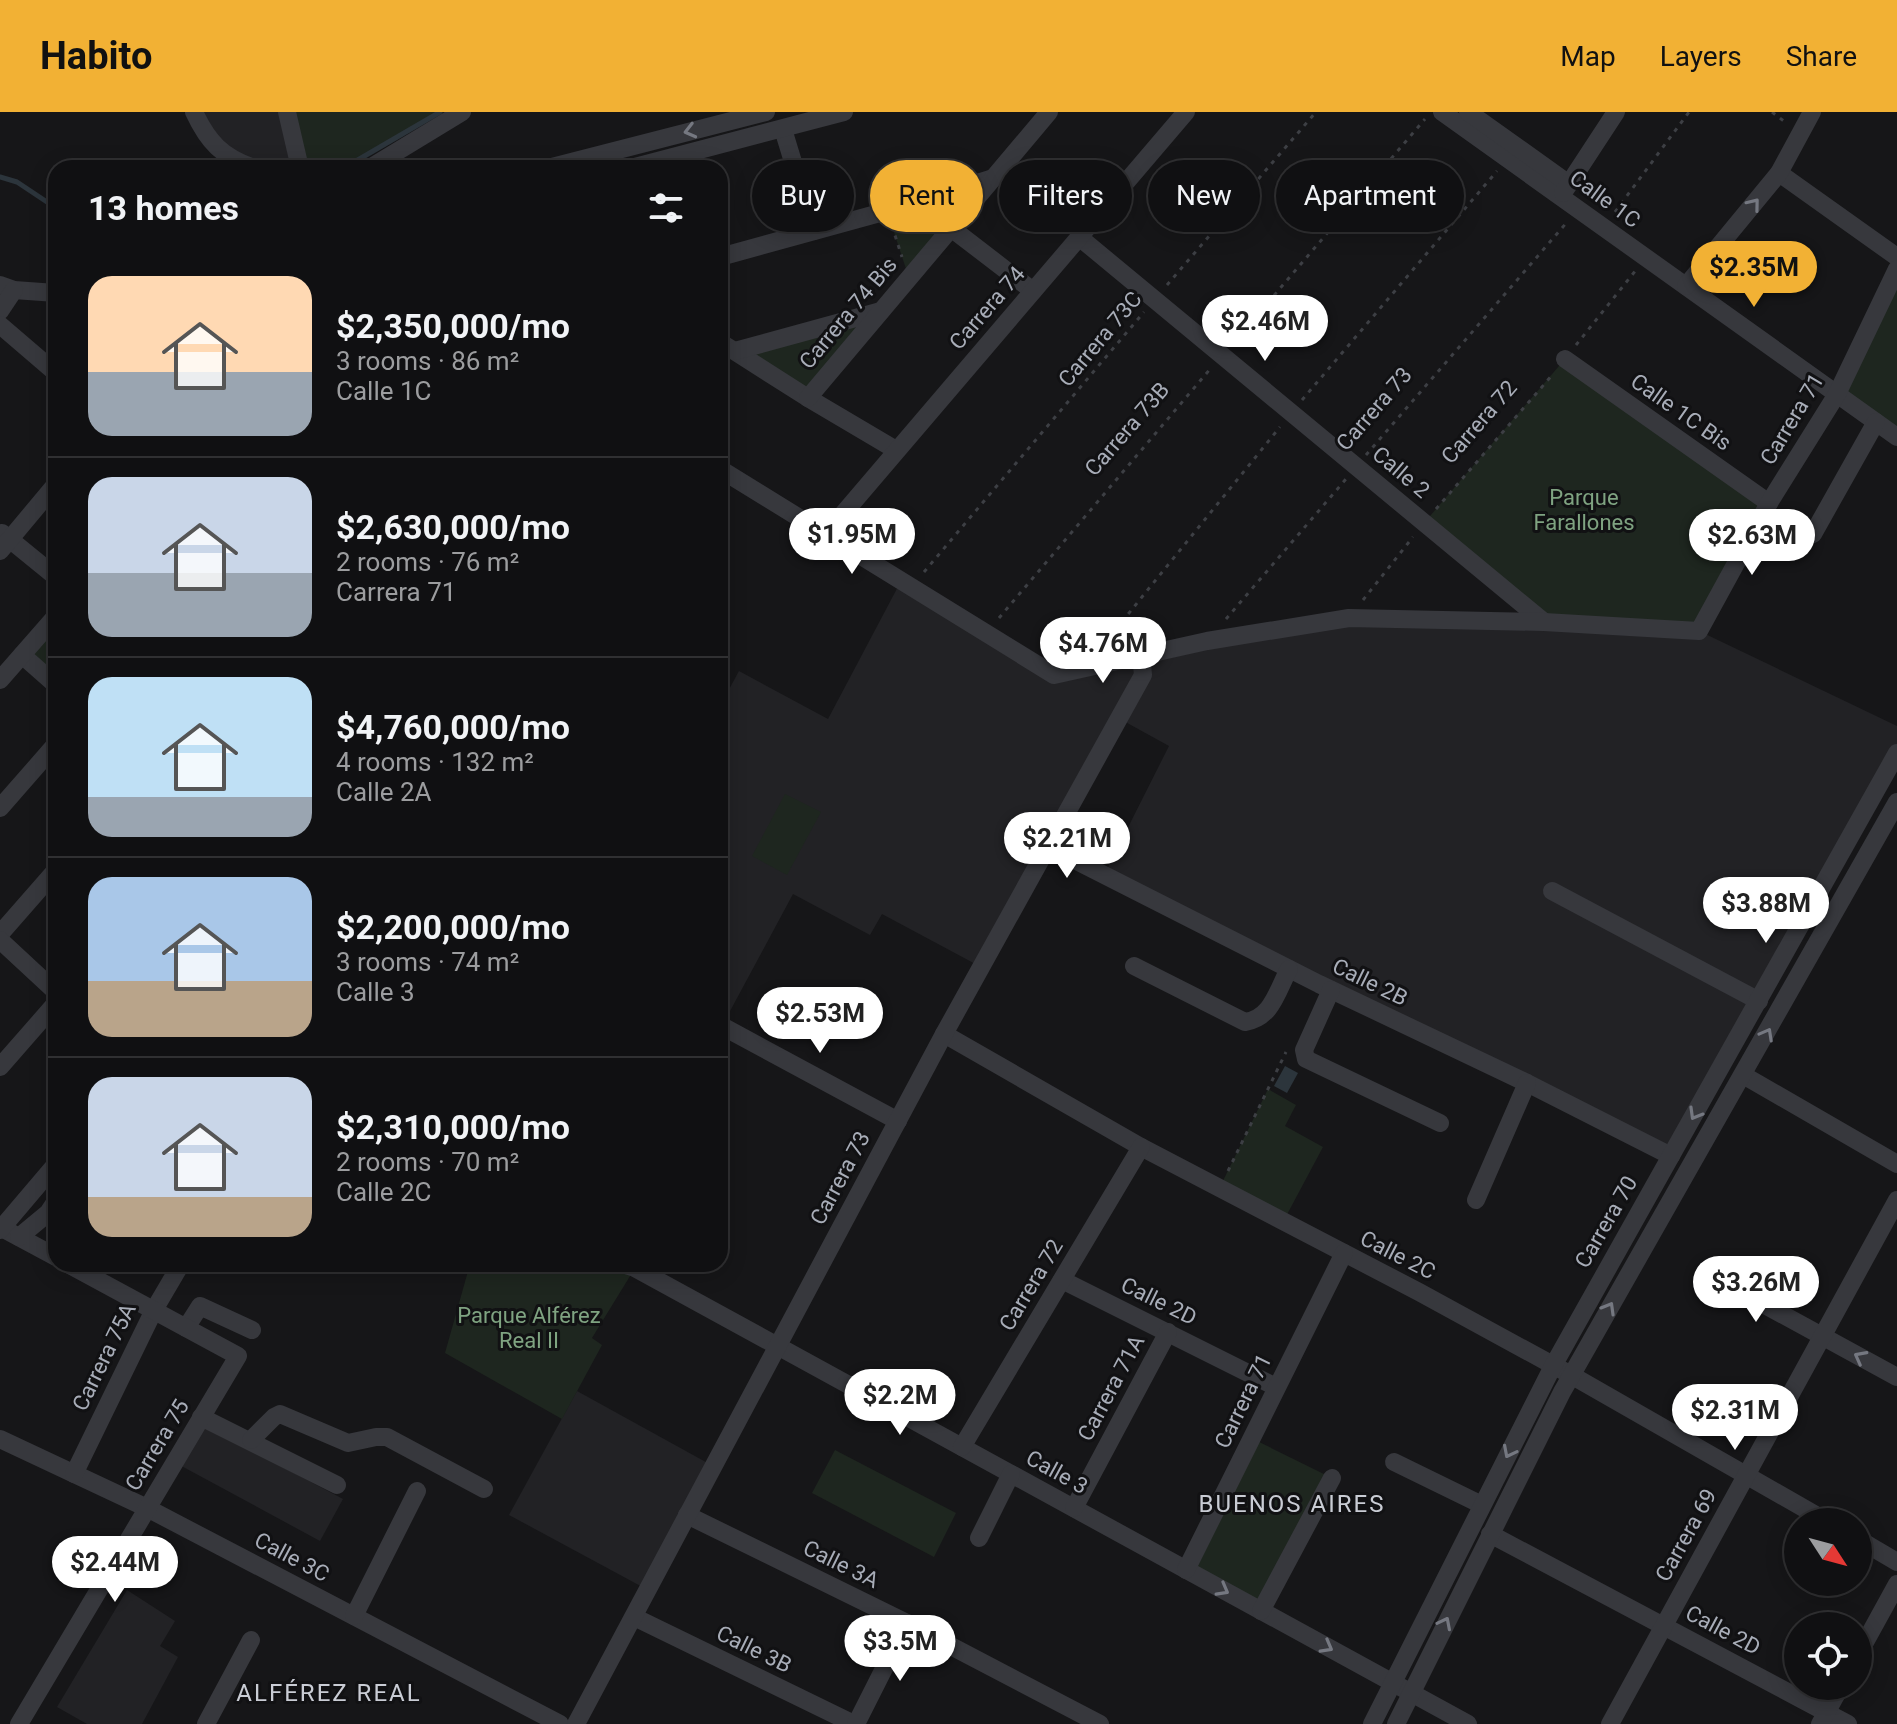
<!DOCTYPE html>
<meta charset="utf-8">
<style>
body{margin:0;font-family:Roboto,sans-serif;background:#1e1e20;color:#f1f3f6;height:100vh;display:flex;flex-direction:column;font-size:30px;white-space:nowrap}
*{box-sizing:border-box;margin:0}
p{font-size:26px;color:#9c9d9f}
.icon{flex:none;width:44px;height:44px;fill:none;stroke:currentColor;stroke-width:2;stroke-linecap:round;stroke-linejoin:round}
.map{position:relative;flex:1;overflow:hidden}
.panel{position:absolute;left:48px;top:48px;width:680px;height:1112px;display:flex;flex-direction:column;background:#101012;border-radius:24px;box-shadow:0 4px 20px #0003,0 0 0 2px #303032}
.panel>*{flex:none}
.banner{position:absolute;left:752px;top:48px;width:760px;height:72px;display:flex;gap:16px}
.needle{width:52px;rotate:126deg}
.fabs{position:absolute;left:1784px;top:1396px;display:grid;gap:16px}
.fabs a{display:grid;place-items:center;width:88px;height:88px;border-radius:50%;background:#101012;box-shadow:0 4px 20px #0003,0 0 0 2px #303032;font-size:40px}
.price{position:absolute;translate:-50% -68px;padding:0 18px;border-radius:28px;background:#fff;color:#222;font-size:26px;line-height:52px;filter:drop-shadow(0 2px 4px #0008)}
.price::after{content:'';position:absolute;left:50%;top:48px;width:24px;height:18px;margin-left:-12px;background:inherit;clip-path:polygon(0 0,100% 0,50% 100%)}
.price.on{background:#f2b134;color:#111}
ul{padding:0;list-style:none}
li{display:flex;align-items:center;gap:24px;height:200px;padding:0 40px}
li+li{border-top:2px solid #303032}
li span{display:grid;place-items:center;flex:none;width:224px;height:160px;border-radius:24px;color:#555}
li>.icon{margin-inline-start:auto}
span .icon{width:96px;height:96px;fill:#fffc;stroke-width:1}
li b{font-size:34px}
h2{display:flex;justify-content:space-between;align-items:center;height:96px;padding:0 40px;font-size:34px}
.pill{padding:0 28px;border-radius:36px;background:#101012;box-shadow:0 4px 20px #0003,0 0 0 2px #303032;font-size:28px;line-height:72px}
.pill.on{background:#f2b134;color:#111}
header{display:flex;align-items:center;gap:48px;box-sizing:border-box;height:112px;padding:0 40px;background:#f2b134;color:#111}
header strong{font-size:38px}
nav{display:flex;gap:44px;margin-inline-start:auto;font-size:28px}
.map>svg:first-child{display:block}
</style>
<header>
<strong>Habito</strong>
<nav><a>Map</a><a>Layers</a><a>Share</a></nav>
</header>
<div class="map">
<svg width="1897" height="1612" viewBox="0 0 1897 1612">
<rect width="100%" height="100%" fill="#161618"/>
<!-- built -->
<g fill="#222225">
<polygon points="194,0 287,0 300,56 254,56 239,51"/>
<polygon points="901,469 1054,563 1349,506 1699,519 1897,614 1897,641 1671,1044 1104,763 1169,634 1120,607 981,855 882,802 870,823 793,782 722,914 720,913 720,594 739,559 828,607"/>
<polygon points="577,1279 713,1354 648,1478 509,1403"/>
<polygon points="198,1310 343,1387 320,1429 174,1350"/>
<polygon points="127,1478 175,1509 160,1534 178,1545 142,1612 87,1612 57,1595"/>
</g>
<!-- green -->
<g fill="#1e261f">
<polygon points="287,0 440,0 344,56 300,56"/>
<polygon points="993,66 909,166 887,99"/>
<polygon points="1897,157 1897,325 1837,282"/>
<polygon points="881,199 808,286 735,239"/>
<polygon points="1565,247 1769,391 1699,519 1544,510 1424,411"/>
<polygon points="56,504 56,573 22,543"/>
<polygon points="785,682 821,700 787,763 752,744"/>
<polygon points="1268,977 1296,993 1285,1014 1323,1035 1283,1110 1219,1077"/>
<polygon points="470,1152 622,1152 635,1156 592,1226 602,1233 562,1307 445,1241"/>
<polygon points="1251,1326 1332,1366 1261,1499 1186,1458"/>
<polygon points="835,1338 956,1401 934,1445 812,1381"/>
</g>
<!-- water -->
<polygon fill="#2c353c" points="1285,954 1298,961 1287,981 1274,974"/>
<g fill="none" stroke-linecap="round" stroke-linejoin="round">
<!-- stream -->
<g stroke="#2c353c" stroke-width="5">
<polyline points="344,56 440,0"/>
<polyline points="0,65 17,70 56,96"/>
</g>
<!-- path -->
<g stroke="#3d3f44" stroke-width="3" stroke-dasharray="4 6" stroke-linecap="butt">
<polyline points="1772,0 1785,10"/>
<polyline points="1615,100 1689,0"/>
<polyline points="892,114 902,145"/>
<polyline points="1167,173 1316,0"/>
<polyline points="1235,229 1425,7"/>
<polyline points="1576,233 1636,158"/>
<polyline points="1302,288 1497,59"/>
<polyline points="1366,343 1568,109"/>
<polyline points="1436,397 1554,261"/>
<polyline points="924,460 1144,200"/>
<polyline points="1363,488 1413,425"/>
<polyline points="999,506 1211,256"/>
<polyline points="1226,507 1346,367"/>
<polyline points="1103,533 1280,315"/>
<polyline points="1228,1059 1286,940"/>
</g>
<!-- minor -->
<g stroke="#37383d" stroke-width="18">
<path d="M194 0C208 30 222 45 254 56"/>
<polyline points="287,0 300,56"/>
<polyline points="1442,0 1897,325"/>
<polyline points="1468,0 1569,72"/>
<polyline points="783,17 814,119"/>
<polyline points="370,56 462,0"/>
<polyline points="548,56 766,0"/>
<polyline points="631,56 844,0"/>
<polyline points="1779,61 1897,145"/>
<polyline points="1563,81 1616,0"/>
<polyline points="951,116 1033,179"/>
<polyline points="1079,125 1544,510"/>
<polyline points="720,145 887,99 993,66"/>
<polyline points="0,173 14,178 56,181"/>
<polyline points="1686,174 1779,61 1812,0"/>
<polyline points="0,199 14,178"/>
<polyline points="0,213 56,261"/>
<polyline points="720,230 808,286 896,338"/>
<polyline points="735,239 881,199"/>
<polyline points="1565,247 1769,391"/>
<polyline points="808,286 1049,0"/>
<polyline points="720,357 1054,563 1207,529 1349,506 1544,510 1699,519 1769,391 1837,282 1897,157"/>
<polyline points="2,421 56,465"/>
<polyline points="1813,422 1876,310"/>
<polyline points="825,423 1186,0"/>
<polyline points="0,439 56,372"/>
<polyline points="22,543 56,573"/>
<polyline points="0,568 56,504"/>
<polyline points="0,696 56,632"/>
<polyline points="1049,735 1319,872 1527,971 1671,1044"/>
<polyline points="1552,779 1759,889"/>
<polyline points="0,822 56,758"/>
<polyline points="0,828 56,880"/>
<path d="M1134 854 1245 910C1272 906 1277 879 1289 857"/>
<polyline points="1331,878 1304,938 1306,947 1440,1011"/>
<polyline points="720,913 898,1009"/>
<polyline points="944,922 1141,1035 1419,1180 1571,1263 1828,1410"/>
<polyline points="0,955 56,891"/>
<polyline points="1743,963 1897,1052"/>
<polyline points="720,999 720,998"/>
<polyline points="1476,1088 1527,971"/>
<polyline points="2,1116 56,1145"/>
<polyline points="0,1118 56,1052"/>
<polyline points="19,1125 48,1101 56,1089"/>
<polyline points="622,1152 635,1156 1468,1612"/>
<polyline points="1710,1163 1897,1265"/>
<polyline points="1062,1168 1276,1275"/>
<polyline points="186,1216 200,1194 252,1218"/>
<polyline points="201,1305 337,1373"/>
<polyline points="0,1327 147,1396 560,1612"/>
<polyline points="251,1328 274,1305 280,1302 348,1331 376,1325 387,1325 484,1377"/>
<polyline points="962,1335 1141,1035"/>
<polyline points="1394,1350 1482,1393"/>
<polyline points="74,1362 154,1198 181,1152"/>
<polyline points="1074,1396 1168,1220"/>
<polyline points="687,1403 907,1511 1100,1612"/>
<polyline points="1490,1422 1848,1612"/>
<polyline points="979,1426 1011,1362"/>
<polyline points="1858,1427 1897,1450"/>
<polyline points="1186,1458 1344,1141"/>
<polyline points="1261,1499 1332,1366"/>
<polyline points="354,1504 417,1379"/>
<polyline points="634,1505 854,1612"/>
<polyline points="1858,1543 1897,1472"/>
<polyline points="19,1612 238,1244 68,1152"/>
<polyline points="206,1612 251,1528"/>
<polyline points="576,1612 944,922 1143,563 1141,543"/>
<polyline points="856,1612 907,1511"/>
<polyline points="1372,1612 1553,1254 1897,641"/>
<polyline points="1396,1612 1562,1280 1897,690"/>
<polyline points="1610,1612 1897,1088"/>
<polyline points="1820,1612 1841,1574"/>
</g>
</g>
<!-- one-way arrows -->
<defs><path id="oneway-chevron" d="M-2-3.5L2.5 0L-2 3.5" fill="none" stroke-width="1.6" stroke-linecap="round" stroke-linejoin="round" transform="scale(2)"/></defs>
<g stroke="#757881">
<use href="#oneway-chevron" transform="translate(690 19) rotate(166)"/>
<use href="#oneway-chevron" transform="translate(1754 92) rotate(-51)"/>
<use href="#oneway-chevron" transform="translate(1767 922) rotate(-61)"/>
<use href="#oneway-chevron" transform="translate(1695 1002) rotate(120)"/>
<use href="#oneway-chevron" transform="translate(1609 1196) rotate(-60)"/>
<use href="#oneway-chevron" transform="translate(1860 1245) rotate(-152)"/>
<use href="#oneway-chevron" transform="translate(1509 1340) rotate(117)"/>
<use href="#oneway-chevron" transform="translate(1223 1478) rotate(29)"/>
<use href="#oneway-chevron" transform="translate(1445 1511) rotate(-63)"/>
<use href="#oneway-chevron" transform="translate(1327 1535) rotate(29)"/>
</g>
<g text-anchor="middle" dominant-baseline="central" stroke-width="6" stroke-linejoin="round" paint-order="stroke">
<!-- street labels -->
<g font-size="22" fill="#a8adb8" stroke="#111113">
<text transform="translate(1605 87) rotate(36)">Calle 1C</text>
<text transform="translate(987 196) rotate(-49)">Carrera 74</text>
<text transform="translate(848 201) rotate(-50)">Carrera 74 Bis</text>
<text transform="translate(1100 227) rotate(-50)">Carrera 73C</text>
<text transform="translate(1374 297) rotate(-49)">Carrera 73</text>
<text transform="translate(1681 300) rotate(35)">Calle 1C Bis</text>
<text transform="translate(1792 307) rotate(-59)">Carrera 71</text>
<text transform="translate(1479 310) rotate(-49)">Carrera 72</text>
<text transform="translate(1127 317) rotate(-49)">Carrera 73B</text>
<text transform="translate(1401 360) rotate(40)">Calle 2</text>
<text transform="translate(1370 870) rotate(26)">Calle 2B</text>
<text transform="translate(840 1066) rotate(-62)">Carrera 73</text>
<text transform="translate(1606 1110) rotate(-60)">Carrera 70</text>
<text transform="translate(1398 1143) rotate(27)">Calle 2C</text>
<text transform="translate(1031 1173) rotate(-59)">Carrera 72</text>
<text transform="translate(1159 1189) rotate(26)">Calle 2D</text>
<text transform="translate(104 1245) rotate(-64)">Carrera 75A</text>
<text transform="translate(1111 1276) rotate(-62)">Carrera 71A</text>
<text transform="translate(1243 1289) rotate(-64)">Carrera 71</text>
<text transform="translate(157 1333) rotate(-59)">Carrera 75</text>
<text transform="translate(1057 1360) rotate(29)">Calle 3</text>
<text transform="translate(1686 1423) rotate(-61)">Carrera 69</text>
<text transform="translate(292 1445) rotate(28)">Calle 3C</text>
<text transform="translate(841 1452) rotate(26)">Calle 3A</text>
<text transform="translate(1723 1518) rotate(28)">Calle 2D</text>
<text transform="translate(754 1537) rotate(26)">Calle 3B</text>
</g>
<!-- park labels -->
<g font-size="22" fill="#7fa381" stroke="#111113">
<text x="1584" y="385">Parque<tspan x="1584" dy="25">Farallones</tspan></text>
<text x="529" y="1203">Parque Alférez<tspan x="529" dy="25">Real II</tspan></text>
</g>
<!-- neighbourhood labels -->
<g font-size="24" letter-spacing="2" fill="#c9ccd4" stroke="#111113">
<text x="1292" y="1392">BUENOS AIRES</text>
<text x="329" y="1581">ALFÉREZ REAL</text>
</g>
</g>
</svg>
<div class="fabs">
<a><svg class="needle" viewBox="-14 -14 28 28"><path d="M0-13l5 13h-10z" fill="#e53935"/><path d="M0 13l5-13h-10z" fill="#9c9d9f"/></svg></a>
<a><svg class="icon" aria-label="locate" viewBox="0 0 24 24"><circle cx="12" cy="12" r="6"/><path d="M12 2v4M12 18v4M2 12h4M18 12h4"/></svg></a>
</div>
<b class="price on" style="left:1754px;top:197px">$2.35M</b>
<b class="price" style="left:1265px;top:251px">$2.46M</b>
<b class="price" style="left:852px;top:464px">$1.95M</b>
<b class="price" style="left:1752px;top:465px">$2.63M</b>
<b class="price" style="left:1103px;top:573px">$4.76M</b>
<b class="price" style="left:1067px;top:768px">$2.21M</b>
<b class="price" style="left:1766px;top:833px">$3.88M</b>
<b class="price" style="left:820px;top:943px">$2.53M</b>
<b class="price" style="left:1756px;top:1212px">$3.26M</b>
<b class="price" style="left:900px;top:1325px">$2.2M</b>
<b class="price" style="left:1735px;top:1340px">$2.31M</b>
<b class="price" style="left:115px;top:1492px">$2.44M</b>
<b class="price" style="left:900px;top:1571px">$3.5M</b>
<div class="banner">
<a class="pill">Buy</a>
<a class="pill on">Rent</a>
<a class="pill">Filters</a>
<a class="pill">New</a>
<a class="pill">Apartment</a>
</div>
<section class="panel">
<h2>13 homes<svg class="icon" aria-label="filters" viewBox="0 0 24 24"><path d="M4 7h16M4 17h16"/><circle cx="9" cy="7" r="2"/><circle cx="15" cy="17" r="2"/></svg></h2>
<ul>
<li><span style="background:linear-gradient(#ffd9b3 60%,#9aa5b1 0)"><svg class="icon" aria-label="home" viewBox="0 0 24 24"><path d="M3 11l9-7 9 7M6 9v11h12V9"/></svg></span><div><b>$2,350,000/mo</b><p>3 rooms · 86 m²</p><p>Calle 1C</p></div></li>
<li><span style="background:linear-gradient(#c9d6e8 60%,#9aa5b1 0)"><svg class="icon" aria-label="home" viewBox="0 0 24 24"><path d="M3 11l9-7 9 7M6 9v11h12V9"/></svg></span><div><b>$2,630,000/mo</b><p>2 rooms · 76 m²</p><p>Carrera 71</p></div></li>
<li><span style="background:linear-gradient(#bfe0f5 75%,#9aa5b1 0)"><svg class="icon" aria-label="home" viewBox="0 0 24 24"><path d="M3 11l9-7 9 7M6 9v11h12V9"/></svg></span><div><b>$4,760,000/mo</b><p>4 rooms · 132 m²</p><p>Calle 2A</p></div></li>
<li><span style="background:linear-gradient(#a9c7e8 65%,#b9a48a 0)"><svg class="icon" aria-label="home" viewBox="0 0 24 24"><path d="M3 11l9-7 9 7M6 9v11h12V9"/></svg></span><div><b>$2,200,000/mo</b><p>3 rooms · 74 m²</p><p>Calle 3</p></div></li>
<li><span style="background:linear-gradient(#c9d6e8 75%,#b9a48a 0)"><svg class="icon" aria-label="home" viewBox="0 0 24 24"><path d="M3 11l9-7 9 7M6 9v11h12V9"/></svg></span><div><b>$2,310,000/mo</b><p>2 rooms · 70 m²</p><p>Calle 2C</p></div></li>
</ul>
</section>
</div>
